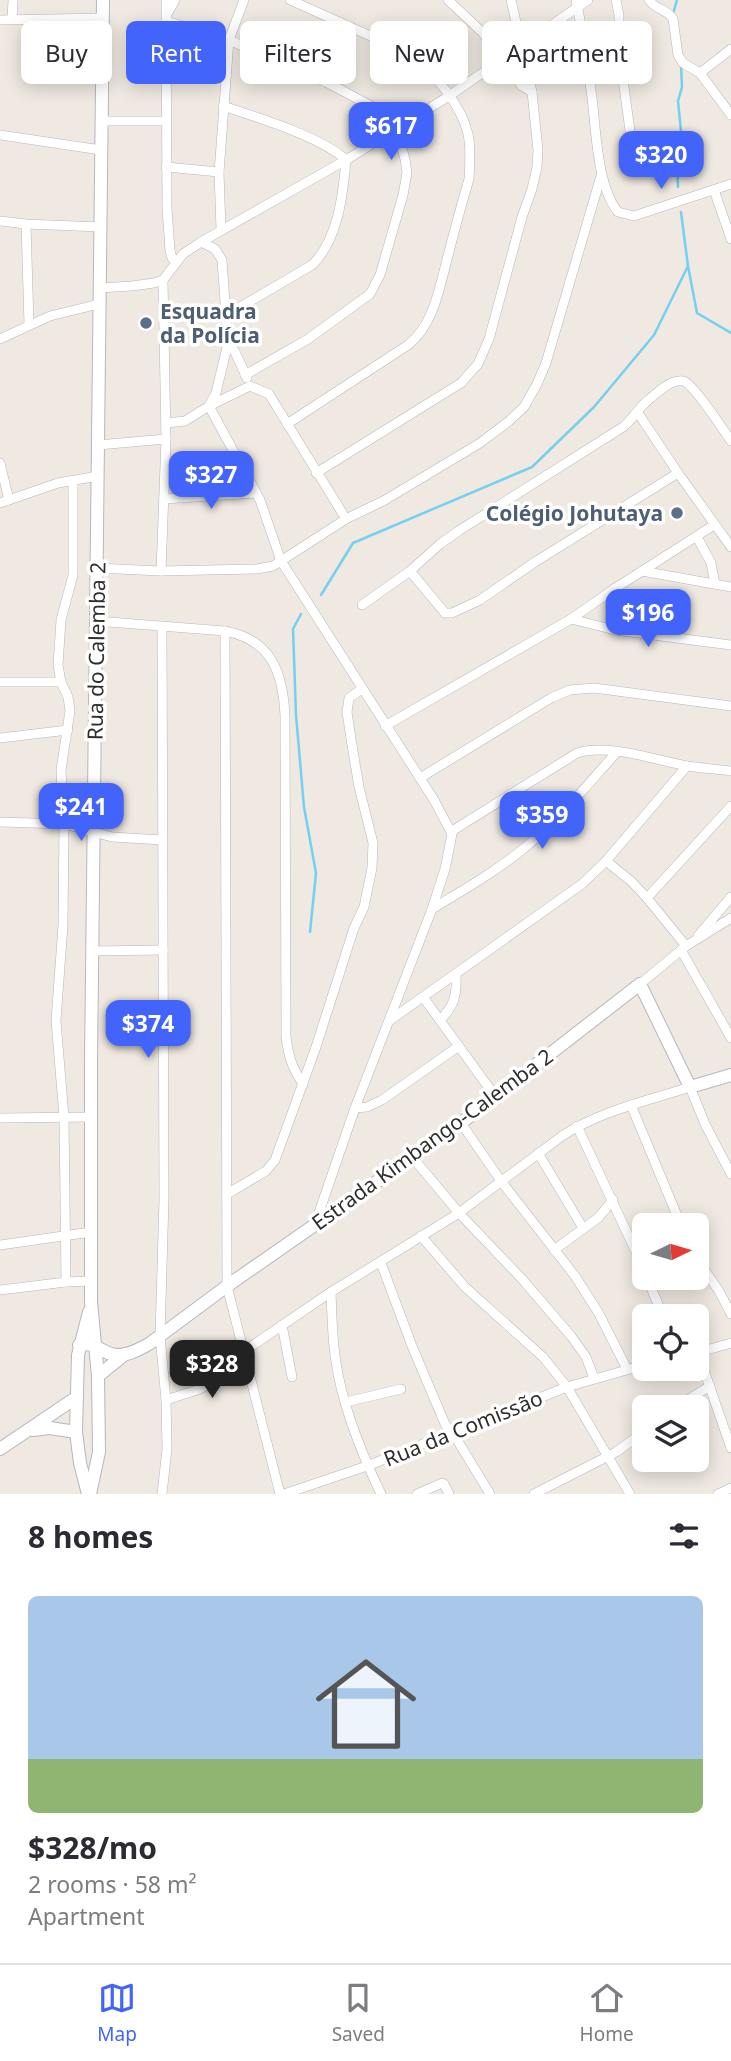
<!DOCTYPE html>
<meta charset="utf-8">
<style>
body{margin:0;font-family:"Noto Sans",sans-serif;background:#f2f2f3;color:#2b2b33;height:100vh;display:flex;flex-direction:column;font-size:26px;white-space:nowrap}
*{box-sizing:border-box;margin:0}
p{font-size:23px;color:#7c7c81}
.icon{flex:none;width:38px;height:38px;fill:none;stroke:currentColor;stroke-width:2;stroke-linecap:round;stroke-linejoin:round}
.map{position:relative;height:1494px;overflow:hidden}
.sheet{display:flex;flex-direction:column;background:#fff;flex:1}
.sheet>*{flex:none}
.top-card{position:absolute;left:21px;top:21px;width:690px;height:63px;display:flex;gap:14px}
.needle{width:46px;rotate:85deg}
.tools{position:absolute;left:632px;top:1213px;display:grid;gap:14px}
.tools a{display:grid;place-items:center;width:77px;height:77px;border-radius:10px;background:#fff;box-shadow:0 4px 18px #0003;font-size:35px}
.price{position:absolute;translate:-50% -60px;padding:0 16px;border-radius:14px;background:#4264fb;color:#fff;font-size:23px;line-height:46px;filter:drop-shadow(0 2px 4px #0008)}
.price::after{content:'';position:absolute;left:50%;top:42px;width:21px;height:16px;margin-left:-10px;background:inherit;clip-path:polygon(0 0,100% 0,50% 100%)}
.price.active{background:#222;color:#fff}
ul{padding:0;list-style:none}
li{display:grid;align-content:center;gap:14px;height:371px;padding:0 28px}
li span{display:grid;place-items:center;height:217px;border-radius:10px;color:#555}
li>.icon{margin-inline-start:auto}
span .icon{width:126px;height:126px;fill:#fffc;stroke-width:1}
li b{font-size:30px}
h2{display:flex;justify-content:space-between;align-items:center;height:84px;padding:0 28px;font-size:30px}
.tag{padding:0 24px;border-radius:10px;background:#fff;box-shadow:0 4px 18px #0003;font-size:24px;line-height:63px}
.tag.active{background:#4264fb;color:#fff}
.menu{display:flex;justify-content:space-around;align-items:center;height:98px;border-top:2px solid #e1e1e2;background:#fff;font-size:19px;color:#7c7c81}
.menu a{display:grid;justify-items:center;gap:4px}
.menu .active{color:#4264fb}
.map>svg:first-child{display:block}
</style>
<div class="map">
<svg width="731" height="1494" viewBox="0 0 731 1494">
<rect width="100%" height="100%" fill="#efe9e1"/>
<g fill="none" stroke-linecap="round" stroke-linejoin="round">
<!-- stream -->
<g stroke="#75cff0" stroke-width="2.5">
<polyline points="673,14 677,0"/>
<polyline points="678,187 677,160 681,131 678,101 682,87 681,65"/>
<polyline points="688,266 697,313 731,333"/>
<polyline points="321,595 353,543 532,467 594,407 654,335 688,266 681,212"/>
<polyline points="301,614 293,629 296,715 304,807 316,873 310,932"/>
</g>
<defs>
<g id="street">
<polyline points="166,0 167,208 170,251 172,258 176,262"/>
<polyline points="448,0 483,33 522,86 532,92"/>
<path d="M576 0C583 32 587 65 592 97 596 130 597 186 618 212L634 216 731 184"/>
<polyline points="616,0 619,15 619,51 632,145"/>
<path d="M649 0C655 10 668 9 673 19L678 55 683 63 700 73 731 115"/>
<polyline points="167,14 175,0"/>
<polyline points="12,19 13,0"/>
<polyline points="0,20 103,18"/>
<polyline points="166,21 229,40 326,82 375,108 396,129 405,159 407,173 403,195 380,275 370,294 308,339 245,375"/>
<polyline points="700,73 731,49"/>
<path d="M223 106C256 117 322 137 346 160 343 195 338 240 312 265L225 316"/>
<polyline points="101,121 166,121"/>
<polyline points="0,135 101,150"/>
<polyline points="166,167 219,172"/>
<polyline points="714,190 731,239"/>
<polyline points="0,221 26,224 100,227"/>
<polyline points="26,224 29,324"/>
<polyline points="221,229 219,172 229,40 244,0"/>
<polyline points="201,242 215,249 222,260 228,343 235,352 247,378"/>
<polyline points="100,288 132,286 154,283 163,280 183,254 201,242 346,160 396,129 449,96 588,0"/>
<polyline points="0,339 50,316 99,304"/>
<polyline points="209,406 260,500 281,561 434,800 452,834 445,869 432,909 355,1108 315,1224"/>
<polyline points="209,406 216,393 228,343"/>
<polyline points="638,413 678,473 731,547"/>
<polyline points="166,423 185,421 209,406 250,386 269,394 346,519"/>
<path d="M287 424 408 345C435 324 440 284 449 252 455 228 462 203 469 179 470 164 471 148 468 134 461 104 436 77 415 56L290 0"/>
<polyline points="98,445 166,439"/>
<polyline points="0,463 9,500"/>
<polyline points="316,473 461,383 478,364 489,339 522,217 532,189 537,167 538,150 532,92 511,0"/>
<polyline points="164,499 256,493"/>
<polyline points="0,503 58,483 98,476"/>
<polyline points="697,537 711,563 715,584"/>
<polyline points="96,568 161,571 257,569 273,566 346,519 385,500 480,443 509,421 524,407 537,384 546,363 601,176"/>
<polyline points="161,571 166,439 163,280"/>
<path d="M410 571 440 544 460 530 623 427C632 420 637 410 645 403 654 395 670 379 683 381 693 383 724 431 731 441"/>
<polyline points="642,571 731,587"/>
<polyline points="614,589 615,630"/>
<polyline points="362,605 410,571 445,613 452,613 480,600 535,562 678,473"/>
<polyline points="571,619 615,630 731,645"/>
<path d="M96 621 225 631C272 640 283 673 285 716L286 1036C288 1055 292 1068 303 1084"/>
<polyline points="225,631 227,1286 280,1494"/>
<polyline points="0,682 61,682"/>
<polyline points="385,726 571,619 614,589 714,525"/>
<polyline points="0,738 68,730"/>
<polyline points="420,778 551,698 570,690 594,688 731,706"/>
<polyline points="0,822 64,824 112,837 163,840"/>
<path d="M452 831 577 753C609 743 654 760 687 766 701 768 716 769 731 771"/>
<polyline points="606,861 632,882 647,898 686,946"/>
<polyline points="647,898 731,806"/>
<path d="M432 909C463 890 495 872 523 849 558 821 587 785 617 752"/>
<polyline points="698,936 731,897"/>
<polyline points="681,950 731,1038"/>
<polyline points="92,951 163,950"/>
<polyline points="640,984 686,946 731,918"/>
<polyline points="423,997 495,1096"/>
<path d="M440 1020C455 1006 457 993 456 974"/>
<polyline points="389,1021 582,884 606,861 687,766"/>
<polyline points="631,1105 681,1225"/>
<polyline points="355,1108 367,1107 382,1100 459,1046"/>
<polyline points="0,1118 91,1117"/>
<polyline points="461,1123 501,1181 575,1276 598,1312 627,1369"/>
<polyline points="577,1126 644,1269"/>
<polyline points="538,1153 583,1228"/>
<polyline points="413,1158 459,1213 522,1279 571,1336 586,1357 594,1378"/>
<polyline points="227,1194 266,1171 275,1160 316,1047 354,928 364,907 372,868 373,843 359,787 351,739 347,712 349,698 362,689"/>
<polyline points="421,1236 465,1287 543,1357 567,1387 630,1494"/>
<polyline points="0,1245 91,1232"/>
<polyline points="554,1250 598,1218 613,1200"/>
<polyline points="696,1258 719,1291 731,1314"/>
<polyline points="381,1263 412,1346 445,1424 459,1443 490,1494"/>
<polyline points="647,1278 663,1316"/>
<polyline points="66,1282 64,1117 56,1021 63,925 64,824 61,770 70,711 68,697 61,682 58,665 61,620 73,575 73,481"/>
<polyline points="0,1290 66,1282 91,1281"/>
<path d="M331 1292C332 1315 332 1339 336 1362 342 1405 362 1454 381 1494"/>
<polyline points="282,1325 292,1377"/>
<path d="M243 1352 331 1292 459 1213 562 1136C600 1111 647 1101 690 1087L705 1124 731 1174"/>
<polyline points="696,1353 731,1343"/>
<polyline points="698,1353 731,1448"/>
<polyline points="166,1400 197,1390 247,1368"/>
<polyline points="346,1402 401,1389"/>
<polyline points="676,1407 710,1386"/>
<polyline points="162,1494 167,1449 166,1400 160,1336 164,1199 162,627"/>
<polyline points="284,1494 367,1466 567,1387 644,1365"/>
<polyline points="417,1494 442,1483 444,1484 449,1494"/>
<polyline points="534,1494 616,1452 644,1432"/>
<polyline points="718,1494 731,1488"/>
</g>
<g id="secondary">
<path d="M79 1345C98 1341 100 1354 117 1355 128 1356 139 1349 149 1344L227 1286 461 1123 640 984 690 1087 731 1075"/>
<polyline points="98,1376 125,1354"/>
<polyline points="33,1430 50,1428 76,1432"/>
<polyline points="0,1449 77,1397"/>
<polyline points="88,1494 80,1463 76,1432 78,1355 89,1312"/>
<polyline points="90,1494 99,1452 98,1376 91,1302 91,1062 103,0"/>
</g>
</defs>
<!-- street casing -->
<use href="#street" stroke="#b4b7c1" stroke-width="10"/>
<!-- secondary casing -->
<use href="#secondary" stroke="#b4b7c1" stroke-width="14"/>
<!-- street -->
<use href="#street" stroke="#fff" stroke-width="9"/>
<!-- secondary -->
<use href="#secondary" stroke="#fff" stroke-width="12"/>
</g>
<!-- markers -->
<g fill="#5c6f8a" stroke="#fff" stroke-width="2.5">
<circle cx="146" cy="323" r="7"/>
<circle cx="677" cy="513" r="7"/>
</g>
<g text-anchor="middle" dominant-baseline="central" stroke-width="7" stroke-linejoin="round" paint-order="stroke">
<!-- service labels -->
<g font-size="21" font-weight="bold" fill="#4e5e75" stroke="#fff" text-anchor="start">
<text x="160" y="311">Esquadra<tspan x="160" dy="24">da Polícia</tspan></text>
<text x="663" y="513" text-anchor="end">Colégio Johutaya</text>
</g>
<!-- street labels -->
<g font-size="21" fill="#2e2e2e" stroke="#fff">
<text transform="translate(96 651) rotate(-89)">Rua do Calemba 2</text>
<text transform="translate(432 1139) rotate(-36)">Estrada Kimbango-Calemba 2</text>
<text transform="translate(463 1428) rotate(-22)">Rua da Comissão</text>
</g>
</g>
</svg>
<div class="tools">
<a><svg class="needle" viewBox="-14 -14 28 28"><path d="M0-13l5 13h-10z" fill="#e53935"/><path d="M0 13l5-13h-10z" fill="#7c7c81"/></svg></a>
<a><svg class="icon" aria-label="locate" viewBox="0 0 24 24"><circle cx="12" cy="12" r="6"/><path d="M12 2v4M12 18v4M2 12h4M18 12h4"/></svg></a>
<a><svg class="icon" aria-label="layers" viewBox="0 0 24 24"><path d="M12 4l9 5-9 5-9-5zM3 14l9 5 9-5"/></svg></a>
</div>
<b class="price" style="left:391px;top:162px">$617</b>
<b class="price" style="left:661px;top:191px">$320</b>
<b class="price" style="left:211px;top:511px">$327</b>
<b class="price" style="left:648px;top:649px">$196</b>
<b class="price" style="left:81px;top:843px">$241</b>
<b class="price" style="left:542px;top:851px">$359</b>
<b class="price" style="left:148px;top:1060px">$374</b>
<b class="price active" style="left:212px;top:1400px">$328</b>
<div class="top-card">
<a class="tag">Buy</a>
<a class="tag active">Rent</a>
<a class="tag">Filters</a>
<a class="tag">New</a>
<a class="tag">Apartment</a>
</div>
</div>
<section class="sheet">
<h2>8 homes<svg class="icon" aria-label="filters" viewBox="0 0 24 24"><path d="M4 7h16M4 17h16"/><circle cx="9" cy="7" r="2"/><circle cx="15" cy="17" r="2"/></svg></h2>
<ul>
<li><span style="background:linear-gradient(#a9c7e8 75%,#8fb573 0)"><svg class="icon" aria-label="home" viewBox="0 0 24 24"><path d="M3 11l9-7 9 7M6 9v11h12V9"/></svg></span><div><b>$328/mo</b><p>2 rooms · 58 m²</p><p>Apartment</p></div></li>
</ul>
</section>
<nav class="menu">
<a class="active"><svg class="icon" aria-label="map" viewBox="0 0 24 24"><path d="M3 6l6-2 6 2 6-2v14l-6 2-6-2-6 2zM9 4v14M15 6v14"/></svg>Map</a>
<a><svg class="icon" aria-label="saved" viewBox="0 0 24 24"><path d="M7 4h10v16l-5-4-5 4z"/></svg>Saved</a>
<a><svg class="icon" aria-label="home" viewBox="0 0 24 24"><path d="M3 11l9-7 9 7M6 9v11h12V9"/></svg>Home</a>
</nav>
